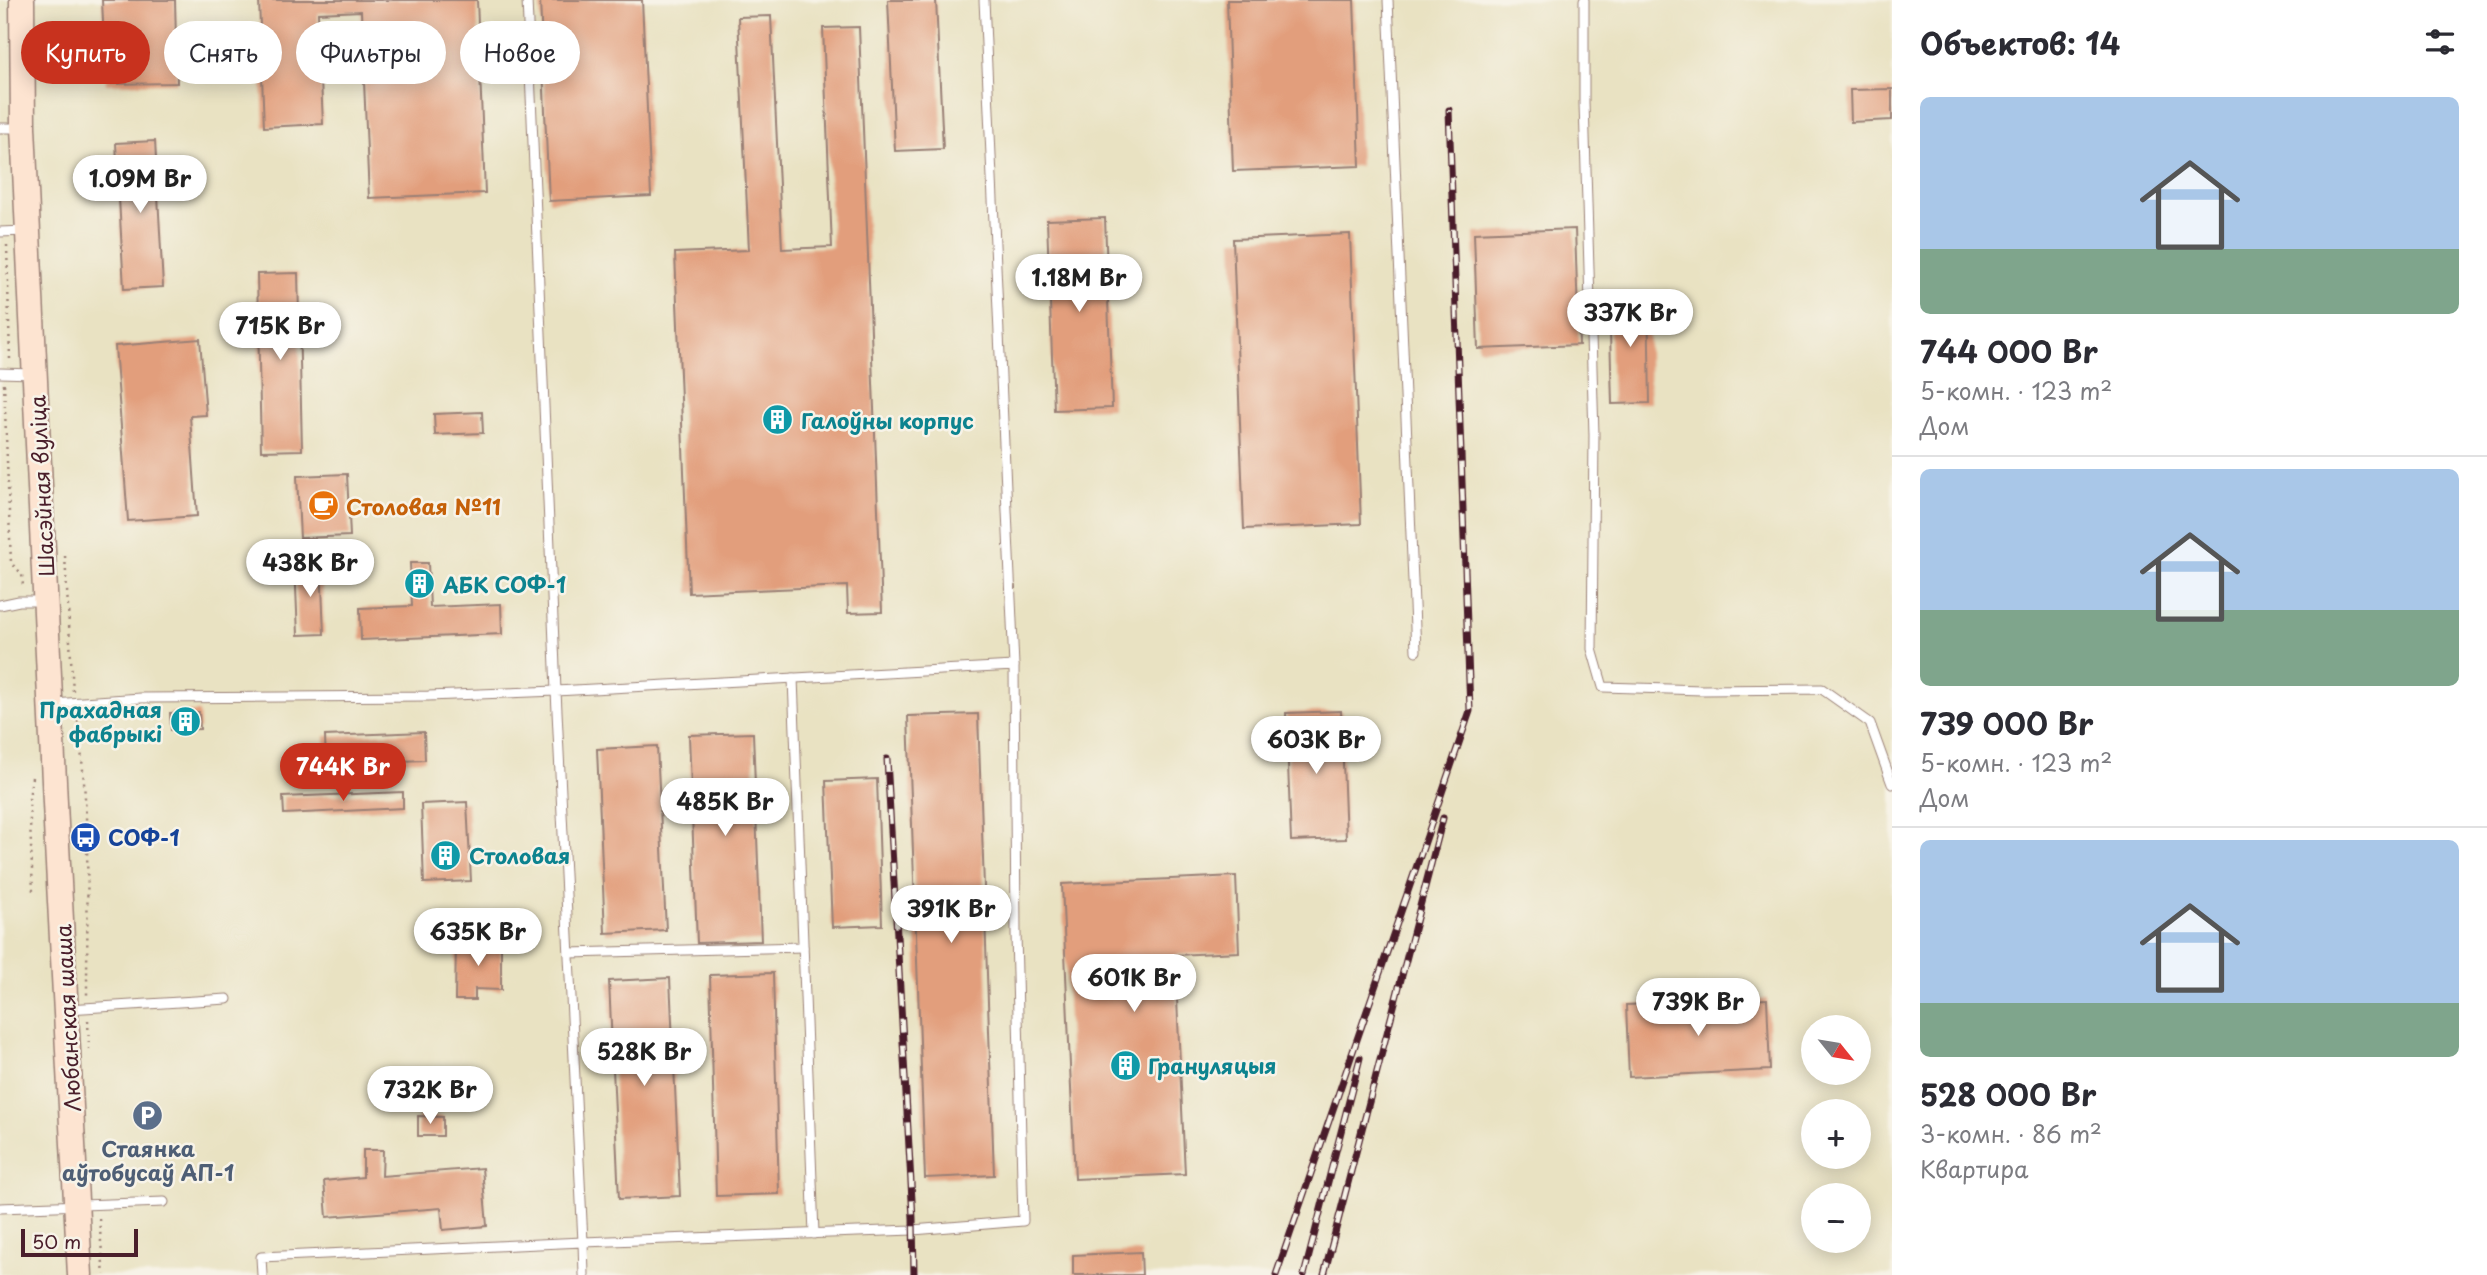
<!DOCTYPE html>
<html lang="ru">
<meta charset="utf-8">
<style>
body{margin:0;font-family:"Playpen Sans",sans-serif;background:#f2f2f3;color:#2b2b33;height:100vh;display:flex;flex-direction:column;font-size:26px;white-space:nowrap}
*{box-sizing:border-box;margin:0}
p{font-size:23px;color:#7c7c81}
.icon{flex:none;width:38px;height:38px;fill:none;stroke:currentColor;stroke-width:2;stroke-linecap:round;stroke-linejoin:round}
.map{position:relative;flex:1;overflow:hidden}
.panel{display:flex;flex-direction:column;background:#fff;width:595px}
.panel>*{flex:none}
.top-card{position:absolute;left:21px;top:21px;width:665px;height:63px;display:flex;gap:14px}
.needle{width:46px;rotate:120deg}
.controls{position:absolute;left:1801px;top:1015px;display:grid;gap:14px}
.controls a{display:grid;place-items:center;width:70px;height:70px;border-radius:50%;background:#fff;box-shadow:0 4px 18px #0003;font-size:35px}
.scale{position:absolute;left:21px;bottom:18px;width:117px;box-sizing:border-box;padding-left:7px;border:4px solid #4a1f2b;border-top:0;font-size:19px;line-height:24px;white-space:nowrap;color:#4a1f2b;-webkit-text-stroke:5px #f7f3e8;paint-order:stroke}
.price{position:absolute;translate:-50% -60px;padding:0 16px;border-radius:24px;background:#fff;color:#222;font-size:23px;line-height:46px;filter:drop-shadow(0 2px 4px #0008)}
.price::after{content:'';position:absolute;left:50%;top:42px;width:21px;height:16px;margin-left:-10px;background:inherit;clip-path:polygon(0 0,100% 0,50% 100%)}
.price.selected{background:#c8321e;color:#fff}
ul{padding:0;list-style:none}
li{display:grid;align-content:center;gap:14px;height:371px;padding:0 28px}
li+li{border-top:2px solid #e1e1e2}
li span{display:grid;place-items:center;height:217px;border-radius:10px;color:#555}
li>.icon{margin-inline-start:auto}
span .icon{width:126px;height:126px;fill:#fffc;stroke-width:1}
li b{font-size:30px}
h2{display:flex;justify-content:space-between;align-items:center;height:84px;padding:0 28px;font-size:30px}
.pill{padding:0 24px;border-radius:32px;background:#fff;box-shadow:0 4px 18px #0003;font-size:24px;line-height:63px}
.pill.selected{background:#c8321e;color:#fff}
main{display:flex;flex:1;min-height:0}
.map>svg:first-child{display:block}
</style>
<main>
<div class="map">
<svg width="1892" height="1275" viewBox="0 0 1892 1275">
<rect width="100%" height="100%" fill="#f7f3e8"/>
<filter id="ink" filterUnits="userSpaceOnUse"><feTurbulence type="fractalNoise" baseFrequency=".0143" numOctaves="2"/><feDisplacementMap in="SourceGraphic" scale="14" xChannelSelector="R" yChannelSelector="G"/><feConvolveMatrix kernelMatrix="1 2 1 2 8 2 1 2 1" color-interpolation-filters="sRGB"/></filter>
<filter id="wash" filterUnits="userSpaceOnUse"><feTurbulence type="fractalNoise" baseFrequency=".00686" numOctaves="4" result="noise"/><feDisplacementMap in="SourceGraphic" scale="28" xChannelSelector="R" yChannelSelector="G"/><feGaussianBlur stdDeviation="1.57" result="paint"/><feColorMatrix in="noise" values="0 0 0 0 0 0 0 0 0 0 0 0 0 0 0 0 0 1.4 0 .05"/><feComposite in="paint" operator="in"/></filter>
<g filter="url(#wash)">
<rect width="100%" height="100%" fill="#e9e2c2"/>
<g id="blocks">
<!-- building -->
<g fill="#e29e7c">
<polygon points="102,0 175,0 177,83 106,84"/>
<polygon points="259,0 477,0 485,193 369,198 361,11 318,13 323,124 264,127"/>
<polygon points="540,0 642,0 651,196 549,201"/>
<polygon points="888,0 936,0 943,149 895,151"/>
<polygon points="1227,0 1354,0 1360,166 1233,171"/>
<polygon points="771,16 782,249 832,247 823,28 859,27 882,612 848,613 847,586 689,593 675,253 749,250 738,17"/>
<polygon points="1892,89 1892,120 1851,122 1850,90"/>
<polygon points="155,141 163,287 124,289 116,143"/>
<polygon points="1105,218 1112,408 1054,410 1047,220"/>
<polygon points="1575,229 1579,345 1478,349 1474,233"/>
<polygon points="1350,234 1361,524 1244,529 1233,239"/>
<polygon points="298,273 302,450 261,451 257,274"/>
<polygon points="1648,294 1650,403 1612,404 1609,295"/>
<polygon points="200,339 206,415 190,416 197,516 128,521 115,346"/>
<polygon points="482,412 483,433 435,435 434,414"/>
<polygon points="347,474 350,536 300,538 297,476"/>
<polygon points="321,563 324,634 298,635 295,564"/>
<polygon points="410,563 428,563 430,607 501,604 502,634 361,640 360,608 412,606"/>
<polygon points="1341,711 1346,839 1291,841 1286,713"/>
<polygon points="199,712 200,729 171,730 170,713"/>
<polygon points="978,714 994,1175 925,1178 908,716"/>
<polygon points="424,732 425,760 326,764 325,736"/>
<polygon points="753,733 761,941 697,943 689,735"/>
<polygon points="657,746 666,930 605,933 597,749"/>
<polygon points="877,779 882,925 832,927 826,781"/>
<polygon points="403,792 403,808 284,814 283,797"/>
<polygon points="467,802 471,881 424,883 421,804"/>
<polygon points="1236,876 1239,952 1175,955 1185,1174 1075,1179 1062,884"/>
<polygon points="482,937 501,937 501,990 475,989 475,1000 455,1000 456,945 482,945"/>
<polygon points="773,973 779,1194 716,1196 710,975"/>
<polygon points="670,978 680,1196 619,1199 609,981"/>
<polygon points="1767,999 1770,1070 1629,1077 1626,1005"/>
<polygon points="418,1116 443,1117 443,1136 418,1136"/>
<polygon points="363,1150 383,1150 382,1176 482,1168 487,1226 443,1230 441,1208 327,1217 324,1181 363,1177"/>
<polygon points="1141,1252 1142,1275 1073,1275 1073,1255"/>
</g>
</g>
</g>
<g filter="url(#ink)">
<use href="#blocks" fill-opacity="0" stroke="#9a8076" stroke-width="2"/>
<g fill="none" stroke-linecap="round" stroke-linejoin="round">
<defs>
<g id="lane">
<polyline points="984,0 1014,666"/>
<polyline points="1388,0 1416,651"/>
<polyline points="1584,0 1584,103 1594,435 1592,649 1603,687 1702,690 1822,689 1870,723 1892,784"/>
<polyline points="24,51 64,50"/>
<polyline points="0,128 21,128"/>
<polyline points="0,232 26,231"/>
<polyline points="0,373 33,374"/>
<polyline points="0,605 19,601 43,601"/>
<polyline points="793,678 814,1234"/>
<polyline points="53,704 141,698 428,696 556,691 1014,666 1016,933 1023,1221 913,1230 583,1242 556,691 527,0"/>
<polyline points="569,953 803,947"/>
<polyline points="68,1009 227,999"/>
<polyline points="0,1208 164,1202"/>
<polyline points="262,1275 261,1257 583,1242 584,1275"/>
</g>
<polyline id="secondary" points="22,0 23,127 57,845 80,1275"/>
</defs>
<!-- lane casing -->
<use href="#lane" stroke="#9a8076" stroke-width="11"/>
<!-- secondary casing -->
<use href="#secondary" stroke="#9a8076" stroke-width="27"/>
<!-- path -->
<g stroke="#9a8076" stroke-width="2.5" stroke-dasharray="2 5" stroke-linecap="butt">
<polyline points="7,245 10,360"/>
<polyline points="4,384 11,563 22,574 23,586"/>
<polyline points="65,556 73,692"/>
<path d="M76 713C91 806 87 902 87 996"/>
<polyline points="32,777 29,799 33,892"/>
<polyline points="88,1020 89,1049"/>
<polyline points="99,1219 104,1275"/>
</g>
<!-- lane -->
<use href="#lane" stroke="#fff" stroke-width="9"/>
<!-- secondary -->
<use href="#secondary" stroke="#fde4d1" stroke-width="24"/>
<defs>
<g id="rail">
<polyline points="887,759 913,1218 914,1275"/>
<polyline points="1276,1275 1470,711 1449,110"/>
<polyline points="1304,1275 1360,1058"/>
<polyline points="1324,1275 1443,818"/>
</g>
</defs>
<!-- rail casing -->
<use href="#rail" stroke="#4a1f2b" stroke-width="7"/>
<!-- rail -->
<use href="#rail" stroke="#f7f3e8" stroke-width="4.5" stroke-dasharray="13" stroke-linecap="butt"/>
</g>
</g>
<!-- icons -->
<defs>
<symbol id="building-disc" viewBox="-11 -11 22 22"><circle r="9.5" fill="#0f9aa8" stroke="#f7f3e8"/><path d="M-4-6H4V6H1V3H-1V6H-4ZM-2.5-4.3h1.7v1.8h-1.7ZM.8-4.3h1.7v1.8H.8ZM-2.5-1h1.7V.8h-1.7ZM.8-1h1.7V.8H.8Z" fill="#fff"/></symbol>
<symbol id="cafe-disc" viewBox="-11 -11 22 22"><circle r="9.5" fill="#e8710a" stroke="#f7f3e8"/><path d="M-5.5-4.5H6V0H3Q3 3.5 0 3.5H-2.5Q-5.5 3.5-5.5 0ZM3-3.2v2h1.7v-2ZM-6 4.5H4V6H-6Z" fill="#fff"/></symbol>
<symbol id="bus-disc" viewBox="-11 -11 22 22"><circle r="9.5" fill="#1a4fb4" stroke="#f7f3e8"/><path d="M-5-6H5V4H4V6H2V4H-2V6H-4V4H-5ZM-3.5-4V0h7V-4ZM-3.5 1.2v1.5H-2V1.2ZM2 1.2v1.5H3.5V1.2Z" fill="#fff"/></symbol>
<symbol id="parking-disc" viewBox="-11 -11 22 22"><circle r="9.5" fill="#5c6f8a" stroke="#f7f3e8"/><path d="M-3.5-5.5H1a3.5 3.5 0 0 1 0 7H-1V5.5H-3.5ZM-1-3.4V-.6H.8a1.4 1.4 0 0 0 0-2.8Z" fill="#fff"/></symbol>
</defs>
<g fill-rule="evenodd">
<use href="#building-disc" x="760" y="402" width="35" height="35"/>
<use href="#cafe-disc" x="306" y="488" width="35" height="35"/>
<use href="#building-disc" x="402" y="566" width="35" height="35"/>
<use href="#building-disc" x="168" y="704" width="35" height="35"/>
<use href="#bus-disc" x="68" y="820" width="35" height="35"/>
<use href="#building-disc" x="428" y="838" width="35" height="35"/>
<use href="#building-disc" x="1108" y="1048" width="35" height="35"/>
<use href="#parking-disc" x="130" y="1098" width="35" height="35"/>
</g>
<g text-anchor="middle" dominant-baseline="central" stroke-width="5" stroke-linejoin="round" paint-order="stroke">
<!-- culture labels -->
<g font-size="21" font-weight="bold" fill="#0d838f" stroke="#f7f3e8" text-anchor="start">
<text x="801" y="420">Галоўны корпус</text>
<text x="443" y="584">АБК СОФ-1</text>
<text x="162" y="709" text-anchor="end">Прахадная<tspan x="162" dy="24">фабрыкі</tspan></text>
<text x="469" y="855">Столовая</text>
<text x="1148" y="1065">Грануляцыя</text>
</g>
<!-- street labels -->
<g font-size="21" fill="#4a1f2b" stroke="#f7f3e8">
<text transform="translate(41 486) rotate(-93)">Шасэйная вуліца</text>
<text transform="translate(67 1018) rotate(-93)">Любанская шаша</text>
</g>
<!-- food labels -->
<g font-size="21" font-weight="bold" fill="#c56008" stroke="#f7f3e8" text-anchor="start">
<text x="346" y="506">Столовая №11</text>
</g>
<!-- transit labels -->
<g font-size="21" font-weight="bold" fill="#164399" stroke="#f7f3e8" text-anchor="start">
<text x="108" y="837">СОФ-1</text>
</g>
<!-- service labels -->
<g font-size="21" font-weight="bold" fill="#4e5e75" stroke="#f7f3e8">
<text x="148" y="1148">Стаянка<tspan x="148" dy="24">аўтобусаў АП-1</tspan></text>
</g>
</g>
</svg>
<div class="controls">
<a><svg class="needle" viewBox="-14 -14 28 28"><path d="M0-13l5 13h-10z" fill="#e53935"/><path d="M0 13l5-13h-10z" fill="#7c7c81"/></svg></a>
<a>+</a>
<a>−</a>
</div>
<div class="scale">50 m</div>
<b class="price" style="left:140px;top:215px">1.09M Br</b>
<b class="price" style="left:1079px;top:314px">1.18M Br</b>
<b class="price" style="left:1630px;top:349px">337K Br</b>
<b class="price" style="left:280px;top:362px">715K Br</b>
<b class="price" style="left:310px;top:599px">438K Br</b>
<b class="price" style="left:1316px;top:776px">603K Br</b>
<b class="price selected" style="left:343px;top:803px">744K Br</b>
<b class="price" style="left:725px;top:838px">485K Br</b>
<b class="price" style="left:951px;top:945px">391K Br</b>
<b class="price" style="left:478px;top:968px">635K Br</b>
<b class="price" style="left:1134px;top:1014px">601K Br</b>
<b class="price" style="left:1698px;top:1038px">739K Br</b>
<b class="price" style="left:644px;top:1088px">528K Br</b>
<b class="price" style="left:430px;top:1126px">732K Br</b>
<div class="top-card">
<a class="pill selected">Купить</a>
<a class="pill">Снять</a>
<a class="pill">Фильтры</a>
<a class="pill">Новое</a>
</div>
</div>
<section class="panel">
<h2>Объектов: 14<svg class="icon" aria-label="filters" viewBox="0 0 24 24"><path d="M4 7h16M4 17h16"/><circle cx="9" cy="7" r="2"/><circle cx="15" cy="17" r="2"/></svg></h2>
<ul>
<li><span style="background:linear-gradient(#a9c7e8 70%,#7fa58c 0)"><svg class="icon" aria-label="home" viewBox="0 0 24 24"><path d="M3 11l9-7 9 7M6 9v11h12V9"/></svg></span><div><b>744 000 Br</b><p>5-комн. · 123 m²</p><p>Дом</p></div></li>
<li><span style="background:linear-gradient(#a9c7e8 65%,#7fa58c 0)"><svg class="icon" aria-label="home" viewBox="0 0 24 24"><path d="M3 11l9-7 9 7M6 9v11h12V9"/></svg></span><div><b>739 000 Br</b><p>5-комн. · 123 m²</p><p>Дом</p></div></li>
<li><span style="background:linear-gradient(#a9c7e8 75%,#7fa58c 0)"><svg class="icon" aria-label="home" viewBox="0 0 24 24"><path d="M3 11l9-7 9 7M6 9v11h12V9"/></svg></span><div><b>528 000 Br</b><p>3-комн. · 86 m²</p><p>Квартира</p></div></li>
</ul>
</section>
</main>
